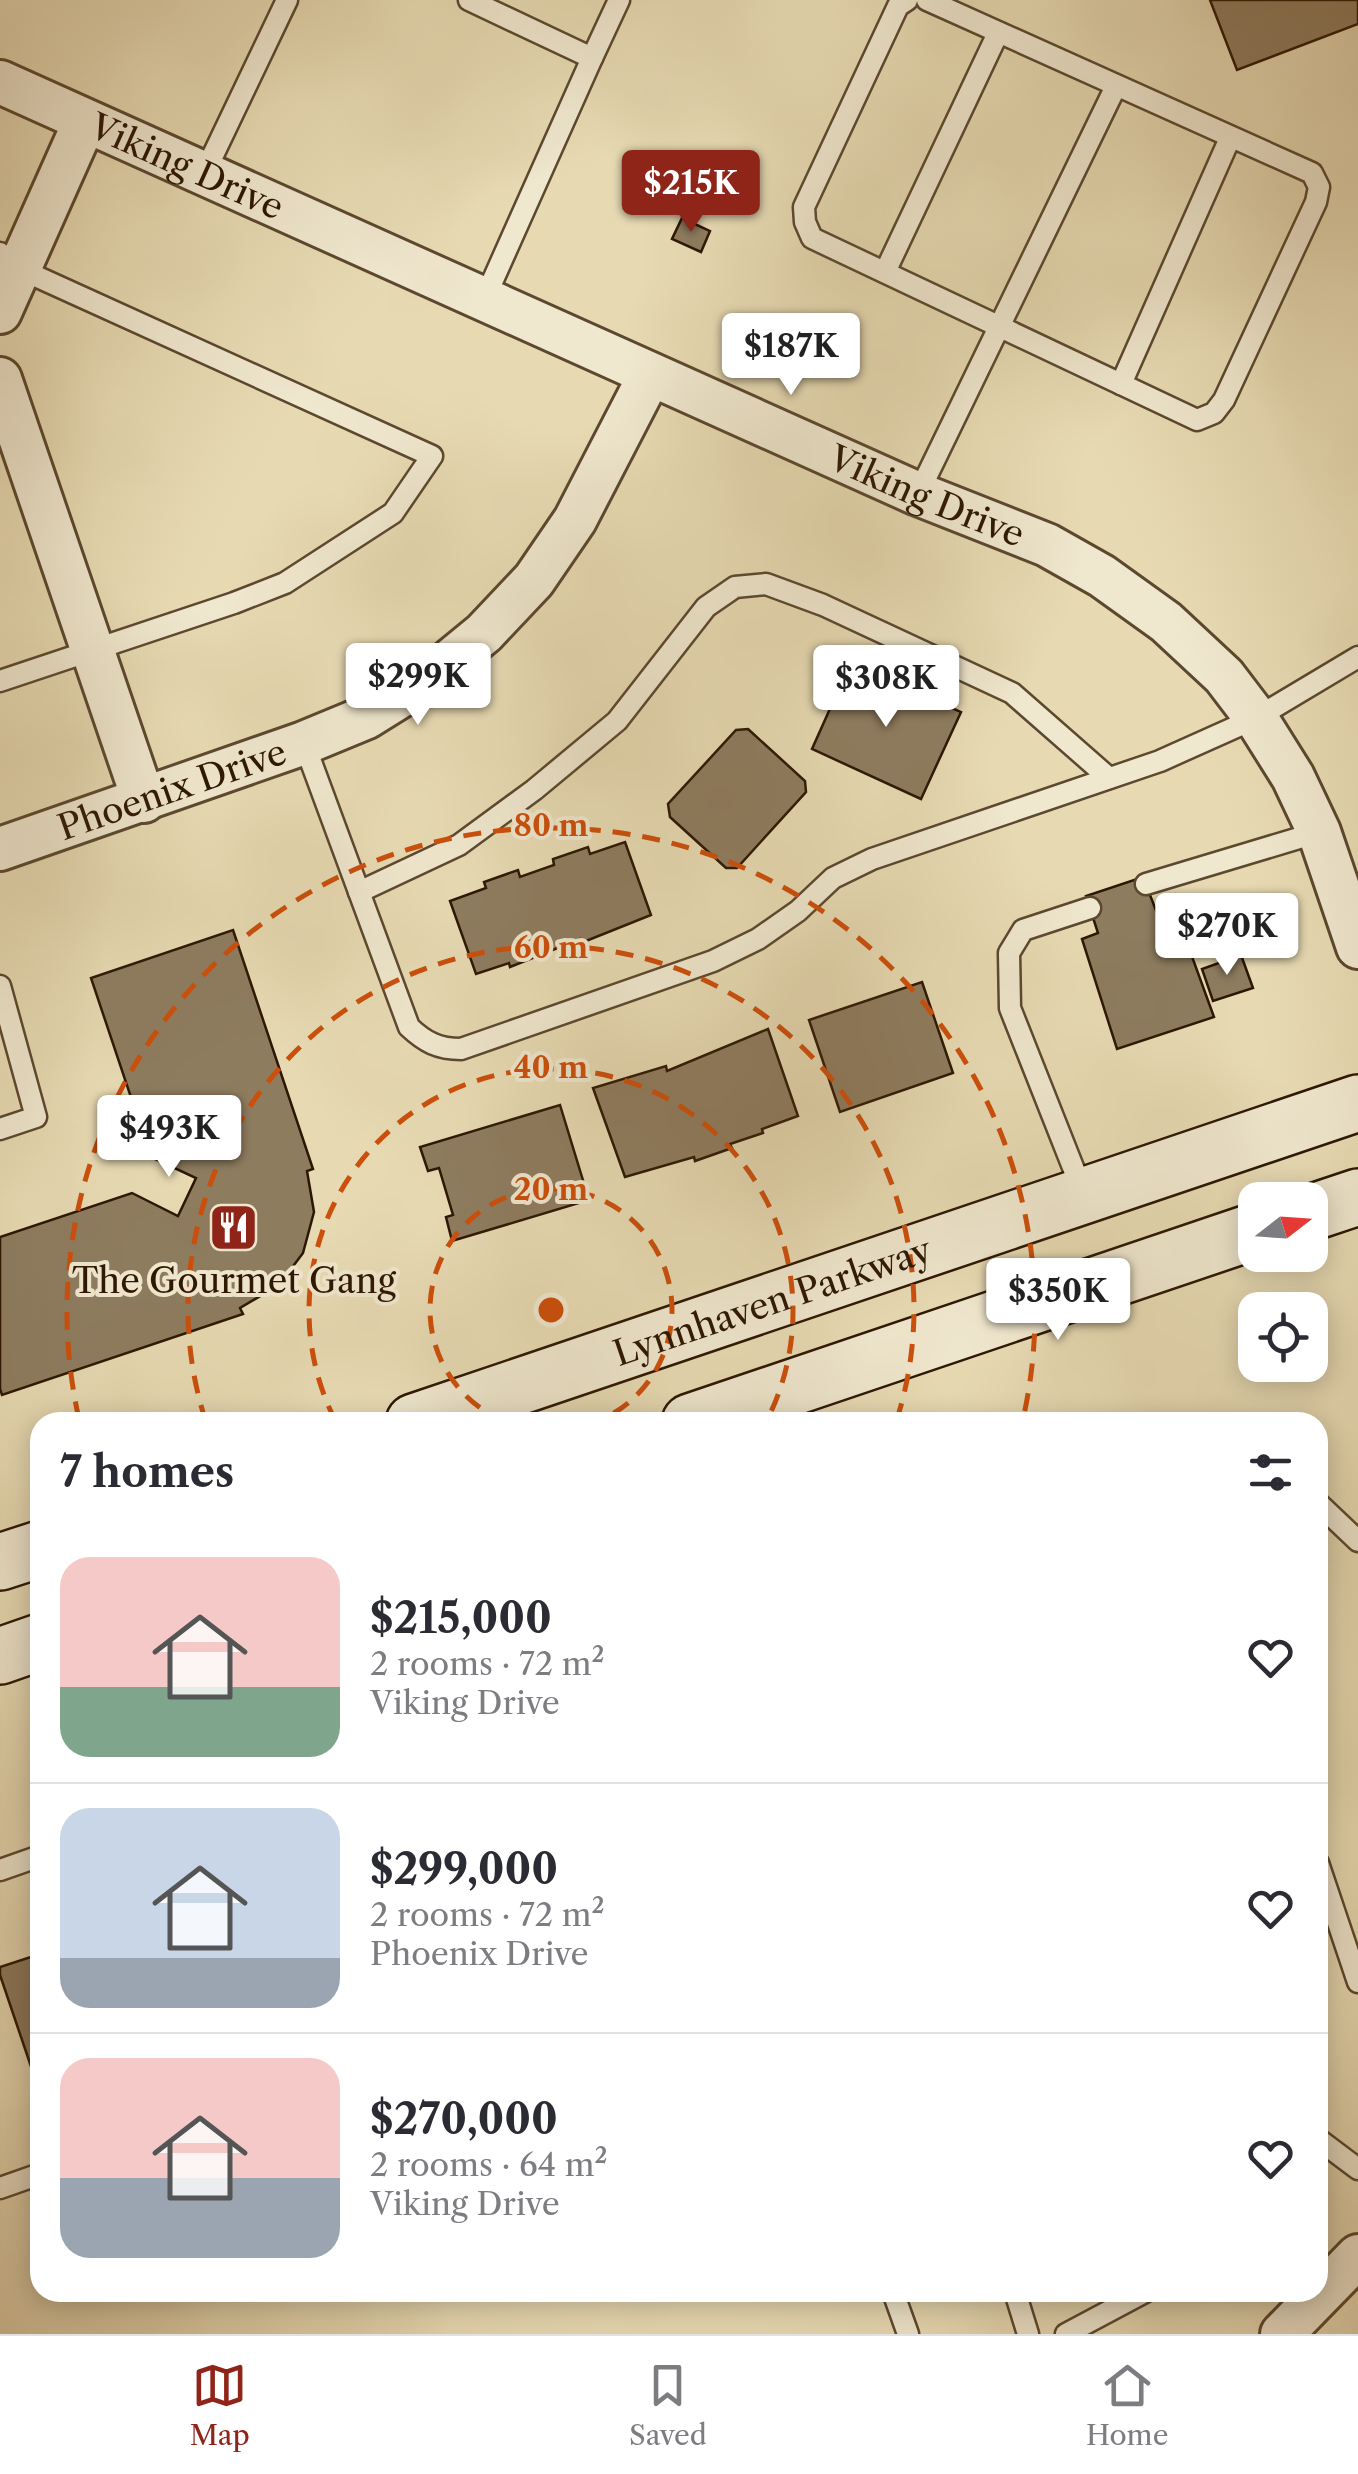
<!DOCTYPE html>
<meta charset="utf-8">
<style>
body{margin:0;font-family:"Libre Caslon Text",serif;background:#f2f2f3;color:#2b2b33;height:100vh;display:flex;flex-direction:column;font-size:38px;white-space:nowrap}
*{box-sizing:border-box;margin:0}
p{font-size:32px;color:#7c7c81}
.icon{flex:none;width:55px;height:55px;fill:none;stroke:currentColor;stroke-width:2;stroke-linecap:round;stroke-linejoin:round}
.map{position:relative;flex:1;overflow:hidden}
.details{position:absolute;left:30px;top:1412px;width:1298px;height:890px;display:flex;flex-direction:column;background:#fff;border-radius:30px;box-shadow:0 5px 25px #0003}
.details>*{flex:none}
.needle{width:65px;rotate:73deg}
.controls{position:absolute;left:1238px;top:1182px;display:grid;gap:20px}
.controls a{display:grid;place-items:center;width:90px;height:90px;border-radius:20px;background:#fff;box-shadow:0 5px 25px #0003;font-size:50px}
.price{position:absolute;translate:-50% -85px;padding:0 22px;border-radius:10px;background:#fff;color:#222;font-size:32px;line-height:65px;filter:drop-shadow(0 2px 5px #0008)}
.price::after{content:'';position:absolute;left:50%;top:60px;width:30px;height:22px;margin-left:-15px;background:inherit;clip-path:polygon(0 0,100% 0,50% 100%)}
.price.selected{background:#8f2418;color:#fff}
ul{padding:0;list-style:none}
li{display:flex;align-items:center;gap:30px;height:250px;padding:0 30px}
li+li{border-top:2px solid #e1e1e2}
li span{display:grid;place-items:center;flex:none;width:280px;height:200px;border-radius:30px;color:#555}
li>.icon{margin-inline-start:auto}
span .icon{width:120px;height:120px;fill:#fffc;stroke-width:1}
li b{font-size:42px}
h2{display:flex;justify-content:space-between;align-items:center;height:120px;padding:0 30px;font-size:42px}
.menu{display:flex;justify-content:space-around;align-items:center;height:140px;border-top:2px solid #e1e1e2;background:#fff;font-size:28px;color:#7c7c81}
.menu a{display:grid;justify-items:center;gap:5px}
.menu .selected{color:#8f2418}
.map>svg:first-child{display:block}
</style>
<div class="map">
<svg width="1358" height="2334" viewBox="0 0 1358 2334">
<rect width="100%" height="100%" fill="#e7dab3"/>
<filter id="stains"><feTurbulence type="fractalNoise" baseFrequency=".002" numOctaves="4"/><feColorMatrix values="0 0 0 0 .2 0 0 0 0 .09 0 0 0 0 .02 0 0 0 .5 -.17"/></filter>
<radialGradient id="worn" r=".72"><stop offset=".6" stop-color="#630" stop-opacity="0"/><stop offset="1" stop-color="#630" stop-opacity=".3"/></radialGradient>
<!-- building -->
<g fill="#8e7c5f" stroke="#2d1703" stroke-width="2.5">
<polygon points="1210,0 1358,0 1358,24 1237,70"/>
<polygon points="682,218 710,231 701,252 672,239"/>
<polygon points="851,662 961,712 921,799 812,749"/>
<polygon points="748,729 805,781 806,792 737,868 726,868 670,817 668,804 736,730"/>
<polygon points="625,842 651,915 581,943 580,939 510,967 509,963 476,974 450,901 486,888 484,882 518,870 520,877 554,865 553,859 588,847 590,854"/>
<polygon points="1143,877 1157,913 1174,907 1214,1017 1117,1049 1082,939 1098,933 1086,896"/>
<polygon points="233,930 313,1169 307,1171 314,1212 303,1253 279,1285 240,1308 243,1314 2,1395 0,1389 0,1237 132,1193 178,1216 196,1178 151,1157 91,978"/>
<polygon points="1241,955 1253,988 1213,1001 1202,969"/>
<polygon points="922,982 953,1073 840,1112 809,1020"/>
<polygon points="768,1029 798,1116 762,1129 763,1133 730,1144 732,1148 695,1161 694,1157 625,1177 593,1088 666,1066 667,1071"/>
<polygon points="560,1105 589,1200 452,1241 446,1217 453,1215 439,1168 428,1171 420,1147"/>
<polygon points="40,1954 40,2093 0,1975 0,1967"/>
</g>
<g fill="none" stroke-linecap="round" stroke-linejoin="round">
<defs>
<g id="lane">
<polyline points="469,0 592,58 619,0"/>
<polyline points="907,0 898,6 804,207 805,222 812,238 1197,420 1214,413 1224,400 1316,202 1319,187 1312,173 927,0"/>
<polyline points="204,174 287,0"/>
<polyline points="0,253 20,269 432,456 393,513 285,583 234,603 0,681"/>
<polyline points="885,272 998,33"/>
<polyline points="484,300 592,58"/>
<polyline points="1121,384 1230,138"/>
<polyline points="918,494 1116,86"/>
<path d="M304 743 409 1027C425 1042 438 1049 461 1049L713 961 758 939 798 911 833 878 872 859 1160 761 1256 718 1358 657"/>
<polyline points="1146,884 1319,832"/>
<polyline points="359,892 459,845 534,790 617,721 706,607 735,587 766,584 823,605 1012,693 1109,778"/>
<polyline points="0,986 36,1117 0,1129"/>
<polyline points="1084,1195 1010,1008 1009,953 1023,930 1090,908"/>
<polyline points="1318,1503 1358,1541"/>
<polyline points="1318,1863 1358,1982"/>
<polyline points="0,1870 40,1856"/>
<polyline points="1318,2139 1358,2169"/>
<polyline points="0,2188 40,2174"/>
<polyline points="893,2292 908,2334"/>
<polyline points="1015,2292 1028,2334"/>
<polyline points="1066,2334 1145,2292"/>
</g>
<g id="street">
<path id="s1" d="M0 82 918 494 1047 545 1102 576 1166 622 1224 676 1256 718 1293 777 1319 832 1358 947"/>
<polyline points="0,312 85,121"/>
<polyline points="0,379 144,801"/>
<path id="s2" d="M0 849 304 743 367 717 428 679 484 633 534 580 575 520 650 375"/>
<polyline points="1282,2334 1358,2256"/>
</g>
<g id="secondary">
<polyline points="1310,1213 1358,1197"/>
<path id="s3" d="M414 1422 1358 1103"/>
<polyline points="690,1422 1255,1231"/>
<polyline points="0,1562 40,1549"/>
<polyline points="0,1656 40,1642"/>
</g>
</defs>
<!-- lane casing -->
<use href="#lane" stroke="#5c482f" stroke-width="25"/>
<!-- street casing -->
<use href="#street" stroke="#5c482f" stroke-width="48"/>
<!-- secondary casing -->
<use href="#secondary" stroke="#2d1703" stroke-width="60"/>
<!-- lane -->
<use href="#lane" stroke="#efe7ce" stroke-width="20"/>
<!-- street -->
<use href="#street" stroke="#efe7ce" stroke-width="42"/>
<!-- secondary -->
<use href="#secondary" stroke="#efe7ce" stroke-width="55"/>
</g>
<!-- distance rings -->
<g fill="none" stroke="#cc4f0b" stroke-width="5" stroke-dasharray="18 12">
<path d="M506 1422A121 121 0 1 1 596 1422"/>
<path d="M336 1422A242 242 0 1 1 766 1422"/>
<path d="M206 1422A363 363 0 1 1 896 1422"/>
<path d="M79 1419A484 484 0 1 1 1023 1419"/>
</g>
<!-- icons -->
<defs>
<symbol id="restaurant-square" viewBox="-11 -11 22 22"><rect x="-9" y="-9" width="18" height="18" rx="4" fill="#8f2418" stroke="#efe7ce"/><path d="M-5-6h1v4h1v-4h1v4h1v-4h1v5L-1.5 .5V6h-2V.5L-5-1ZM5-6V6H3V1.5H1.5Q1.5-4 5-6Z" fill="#fff"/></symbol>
</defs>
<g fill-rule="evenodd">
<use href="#restaurant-square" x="206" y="1200" width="55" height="55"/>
</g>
<g text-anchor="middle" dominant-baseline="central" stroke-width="8" stroke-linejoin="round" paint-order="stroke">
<!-- street labels -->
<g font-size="35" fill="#2d1703" stroke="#efe7ce">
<text stroke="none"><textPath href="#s1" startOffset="205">Viking Drive</textPath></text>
<text stroke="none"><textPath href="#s1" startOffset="1015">Viking Drive</textPath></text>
<text stroke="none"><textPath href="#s2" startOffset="182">Phoenix Drive</textPath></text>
<text stroke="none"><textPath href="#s3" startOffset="378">Lynnhaven Parkway</textPath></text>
</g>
<!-- poi labels -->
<g font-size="35" fill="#2d1703" stroke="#efe7ce">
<text x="234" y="1280">The Gourmet Gang</text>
</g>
</g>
<circle cx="551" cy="1310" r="15" fill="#cc4f0b" stroke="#efe7ce" stroke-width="5"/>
<g font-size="30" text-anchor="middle" font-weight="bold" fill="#cc4f0b" stroke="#efe7ce" stroke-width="8" stroke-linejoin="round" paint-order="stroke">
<text x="551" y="836">80 m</text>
<text x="551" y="958">60 m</text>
<text x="551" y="1078">40 m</text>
<text x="551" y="1200">20 m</text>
</g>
<rect width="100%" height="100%" filter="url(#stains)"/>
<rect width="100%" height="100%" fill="url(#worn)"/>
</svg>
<div class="controls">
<a><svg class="needle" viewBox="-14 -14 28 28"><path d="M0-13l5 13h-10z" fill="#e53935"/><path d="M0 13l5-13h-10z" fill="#7c7c81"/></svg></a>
<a><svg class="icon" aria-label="locate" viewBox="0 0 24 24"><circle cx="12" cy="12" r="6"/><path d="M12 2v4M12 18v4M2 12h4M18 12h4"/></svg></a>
</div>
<b class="price selected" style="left:691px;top:235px">$215K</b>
<b class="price" style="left:791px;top:398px">$187K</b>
<b class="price" style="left:418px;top:728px">$299K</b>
<b class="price" style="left:886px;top:730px">$308K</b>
<b class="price" style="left:1227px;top:978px">$270K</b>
<b class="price" style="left:169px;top:1180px">$493K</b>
<b class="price" style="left:1058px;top:1343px">$350K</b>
<section class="details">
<h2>7 homes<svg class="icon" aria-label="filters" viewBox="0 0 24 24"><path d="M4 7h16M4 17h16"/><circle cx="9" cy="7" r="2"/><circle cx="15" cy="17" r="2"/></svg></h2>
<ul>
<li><span style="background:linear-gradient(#f6c9c9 65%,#7fa58c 0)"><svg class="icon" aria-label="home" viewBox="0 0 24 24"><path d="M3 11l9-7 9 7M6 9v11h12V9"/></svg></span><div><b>$215,000</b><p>2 rooms · 72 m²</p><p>Viking Drive</p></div><svg class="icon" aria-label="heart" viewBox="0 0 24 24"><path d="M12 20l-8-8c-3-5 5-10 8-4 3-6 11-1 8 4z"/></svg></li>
<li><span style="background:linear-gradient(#c9d6e8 75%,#9aa5b1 0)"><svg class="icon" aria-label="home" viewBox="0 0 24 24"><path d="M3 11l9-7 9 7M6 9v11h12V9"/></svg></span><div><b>$299,000</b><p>2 rooms · 72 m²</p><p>Phoenix Drive</p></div><svg class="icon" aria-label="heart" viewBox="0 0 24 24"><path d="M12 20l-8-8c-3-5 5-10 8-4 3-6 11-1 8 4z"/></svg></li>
<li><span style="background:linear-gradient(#f6c9c9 60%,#9aa5b1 0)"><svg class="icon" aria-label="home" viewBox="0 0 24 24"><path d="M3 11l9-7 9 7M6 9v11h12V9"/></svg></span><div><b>$270,000</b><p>2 rooms · 64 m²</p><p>Viking Drive</p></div><svg class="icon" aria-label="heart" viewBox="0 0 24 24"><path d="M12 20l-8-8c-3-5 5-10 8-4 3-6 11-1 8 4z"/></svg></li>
</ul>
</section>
</div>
<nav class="menu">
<a class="selected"><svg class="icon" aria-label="map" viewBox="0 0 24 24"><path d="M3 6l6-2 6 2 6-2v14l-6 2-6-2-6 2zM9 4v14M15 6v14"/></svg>Map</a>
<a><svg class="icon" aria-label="saved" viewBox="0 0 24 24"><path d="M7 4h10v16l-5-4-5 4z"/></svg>Saved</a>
<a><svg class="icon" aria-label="home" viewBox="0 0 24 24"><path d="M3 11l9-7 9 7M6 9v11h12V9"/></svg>Home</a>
</nav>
